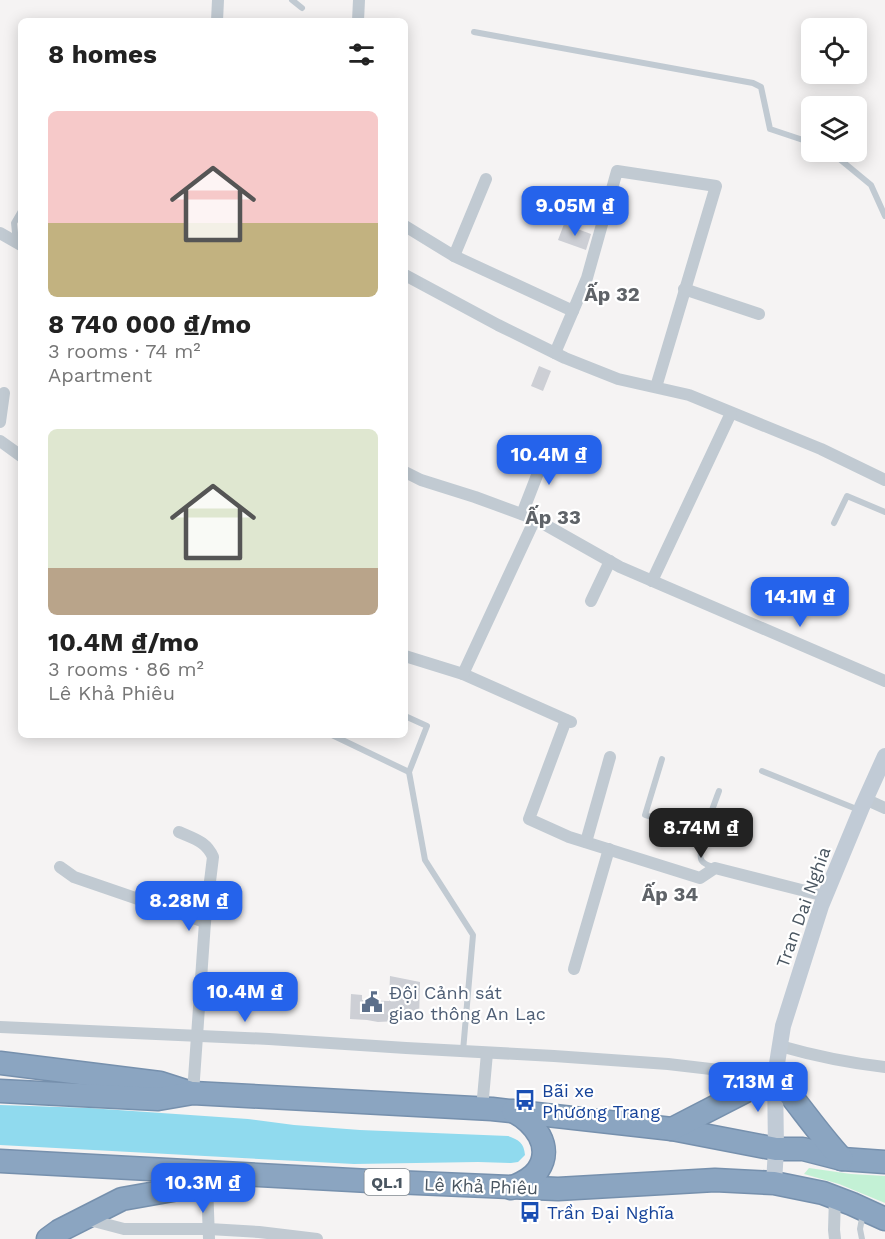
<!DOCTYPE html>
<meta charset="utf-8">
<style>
body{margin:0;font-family:"Work Sans",sans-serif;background:#f2f2f2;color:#222;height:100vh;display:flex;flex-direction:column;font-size:22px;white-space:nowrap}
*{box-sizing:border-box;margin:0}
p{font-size:20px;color:#767676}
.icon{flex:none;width:33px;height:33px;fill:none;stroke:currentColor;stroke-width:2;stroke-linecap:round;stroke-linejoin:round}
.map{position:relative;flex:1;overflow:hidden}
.drawer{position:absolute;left:18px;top:18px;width:390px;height:720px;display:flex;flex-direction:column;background:#fff;border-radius:9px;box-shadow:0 3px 15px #0003}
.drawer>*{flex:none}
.controls{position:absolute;left:801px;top:18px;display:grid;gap:12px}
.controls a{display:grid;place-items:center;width:66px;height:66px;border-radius:9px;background:#fff;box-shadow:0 3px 15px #0003;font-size:30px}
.price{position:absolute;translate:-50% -51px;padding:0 14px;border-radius:12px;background:#2563eb;color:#fff;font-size:20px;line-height:39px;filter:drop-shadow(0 2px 3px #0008)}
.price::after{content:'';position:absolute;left:50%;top:36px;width:18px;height:14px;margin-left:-9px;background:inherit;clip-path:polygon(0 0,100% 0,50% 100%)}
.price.current{background:#222;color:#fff}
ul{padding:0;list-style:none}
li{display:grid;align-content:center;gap:12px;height:318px;padding:0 30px}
li span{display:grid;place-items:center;height:186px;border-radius:9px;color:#555}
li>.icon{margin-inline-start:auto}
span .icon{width:108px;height:108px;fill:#fffc;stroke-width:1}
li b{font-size:26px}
h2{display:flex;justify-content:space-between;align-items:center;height:72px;padding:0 30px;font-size:26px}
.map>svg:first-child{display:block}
</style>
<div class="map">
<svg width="885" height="1239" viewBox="0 0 885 1239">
<rect width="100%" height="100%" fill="#f5f3f3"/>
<!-- green -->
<polygon fill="#c3f1d5" points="809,1168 851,1174 885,1176 885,1203 839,1184 804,1174"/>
<!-- water -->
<path fill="#90daee" d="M0 1105 89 1108 248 1119 294 1125 360 1130 508 1136C519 1140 524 1143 525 1155L518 1162 511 1163 478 1162 354 1164 0 1145Z"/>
<!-- building -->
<g fill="#cdcfd5">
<polygon points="564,224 591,234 586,250 558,240"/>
<polygon points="539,366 551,371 543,391 531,386"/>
<polygon points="390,976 420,982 419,1020 378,1022 367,1020 350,1019 351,994 362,995 362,1000 389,1001"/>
</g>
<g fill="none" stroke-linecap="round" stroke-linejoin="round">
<defs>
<g id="highway">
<polyline points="0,1063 160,1083 188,1092"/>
<polyline points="0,1091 158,1099 193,1093 492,1109 672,1129 776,1149 803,1149 842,1159 885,1162"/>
<path d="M672 1129 775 1076C798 1103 818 1133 842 1159"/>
<polyline points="0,1161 370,1181 558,1189 715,1180 774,1183 823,1193 852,1204 885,1219"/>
<path d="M511 1188C521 1184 532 1179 538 1170 554 1146 534 1122 513 1111"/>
<polyline points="48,1239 59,1231 122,1199 218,1182"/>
</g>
</defs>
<!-- highway casing -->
<use href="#highway" stroke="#7690ad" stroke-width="25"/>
<!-- lane -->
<g stroke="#c1cad2" stroke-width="6">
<polyline points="292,0 302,8"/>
<polyline points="474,32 753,83 761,87 770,129 812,143"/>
<polyline points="831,152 871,185 885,216"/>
<polyline points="16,242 14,223 21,211"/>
<polyline points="834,523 847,496 885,512"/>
<polyline points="405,716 427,726 409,772 425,860 473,935 463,1051"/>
<polyline points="332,735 409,772"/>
<polyline points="662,759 645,815 704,834"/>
<polyline points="762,771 859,810"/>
<path d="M715 868C711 866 705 865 702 861 695 853 715 802 719 791"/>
<polyline points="862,1239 860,1229 863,1213"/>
</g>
<!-- street -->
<g stroke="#c1cad2" stroke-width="12">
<polyline points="217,21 218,0"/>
<polyline points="358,21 359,0"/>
<polyline points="405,226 454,256 573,311 555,353"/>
<polyline points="0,233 21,245"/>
<polyline points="454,256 486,179"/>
<polyline points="405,275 498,325 565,358 618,379 689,395 821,449 885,480"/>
<polyline points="684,289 759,314"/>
<polyline points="573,311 587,278 617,171 716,186 656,387"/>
<polyline points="0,422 4,393"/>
<polyline points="0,441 21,456"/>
<polyline points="405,472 421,480 475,497 535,519 620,567 885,681"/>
<polyline points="522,514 548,447"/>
<polyline points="652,581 731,413"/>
<polyline points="591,601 610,561"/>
<polyline points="405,656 463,674 571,722"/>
<polyline points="463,674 535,519"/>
<polyline points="566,720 529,819 569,837 700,878 715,868 825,896"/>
<polyline points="865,799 885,808"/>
<path d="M179 832C194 839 206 841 213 857L205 922 193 1093"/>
<polyline points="586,842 610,757"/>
<polyline points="60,867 74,877 205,922"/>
<polyline points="574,969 609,849"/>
<polyline points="0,1027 269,1039 406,1048 554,1056 668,1064 771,1076"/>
<path d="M780 1046C815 1056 849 1063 885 1067"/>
<polyline points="482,1109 487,1053"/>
<polyline points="207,1184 209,1239"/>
<polyline points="86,1219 124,1229 209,1229 259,1232 317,1239"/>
<polyline points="835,1239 834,1230 835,1198"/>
</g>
<!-- secondary -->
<polyline stroke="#c1cbd6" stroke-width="16" points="774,1183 776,1149 775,1076 783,1026 821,906 862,807 885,756"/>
<!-- highway -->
<use href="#highway" stroke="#8ba5c1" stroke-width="22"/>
</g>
<!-- icons -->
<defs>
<symbol id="civic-bare" viewBox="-9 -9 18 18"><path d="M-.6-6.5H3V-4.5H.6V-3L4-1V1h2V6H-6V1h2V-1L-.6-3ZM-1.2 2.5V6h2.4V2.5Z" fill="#5c6f8a" stroke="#fff" stroke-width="2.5" paint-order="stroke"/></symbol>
<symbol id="bus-bare" viewBox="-9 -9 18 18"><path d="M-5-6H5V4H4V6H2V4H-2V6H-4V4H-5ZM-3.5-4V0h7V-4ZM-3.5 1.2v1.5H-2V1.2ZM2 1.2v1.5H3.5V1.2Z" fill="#1a4fb4" stroke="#fff" stroke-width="2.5" paint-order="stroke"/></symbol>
</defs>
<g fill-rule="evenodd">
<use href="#civic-bare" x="357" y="987" width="30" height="30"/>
<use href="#bus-bare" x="510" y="1085" width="30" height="30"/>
<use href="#bus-bare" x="515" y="1197" width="30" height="30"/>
</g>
<g text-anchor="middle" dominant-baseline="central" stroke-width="4.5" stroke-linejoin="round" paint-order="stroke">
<!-- shield labels -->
<rect fill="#fff" stroke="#808990" stroke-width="1.5" x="364.5" y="1169" width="45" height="26" rx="4.5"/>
<g font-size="16" font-weight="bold" fill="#4a5661">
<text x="387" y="1182">QL.1</text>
</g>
<!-- street labels -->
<g font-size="18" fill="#4a5661" stroke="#fff">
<text transform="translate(803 907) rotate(-70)">Tran Dai Nghia</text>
<text transform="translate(481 1186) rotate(2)">Lê Khả Phiêu</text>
</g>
<!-- service labels -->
<g font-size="18" fill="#4e5e75" stroke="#fff" text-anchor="start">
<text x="389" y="992">Đội Cảnh sát<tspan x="389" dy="21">giao thông An Lạc</tspan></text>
</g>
<!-- transit labels -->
<g font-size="18" fill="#164399" stroke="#fff" text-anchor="start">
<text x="542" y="1090">Bãi xe<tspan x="542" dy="21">Phương Trang</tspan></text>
<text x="547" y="1212">Trần Đại Nghĩa</text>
</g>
<!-- neighbourhood labels -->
<g font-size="20" font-weight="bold" fill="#5f6368" stroke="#fff">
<text x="612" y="294">Ấp 32</text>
<text x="553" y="517">Ấp 33</text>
<text x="670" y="894">Ấp 34</text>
</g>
</g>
</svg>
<div class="controls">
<a><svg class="icon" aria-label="locate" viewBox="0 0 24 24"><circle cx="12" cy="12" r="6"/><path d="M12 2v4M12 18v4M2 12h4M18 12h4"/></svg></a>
<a><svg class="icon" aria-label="layers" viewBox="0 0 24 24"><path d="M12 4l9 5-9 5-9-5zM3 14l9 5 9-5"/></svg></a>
</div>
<b class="price" style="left:575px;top:237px">9.05M ₫</b>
<b class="price" style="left:549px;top:486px">10.4M ₫</b>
<b class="price" style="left:800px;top:628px">14.1M ₫</b>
<b class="price current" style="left:701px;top:859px">8.74M ₫</b>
<b class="price" style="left:189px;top:932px">8.28M ₫</b>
<b class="price" style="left:245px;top:1023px">10.4M ₫</b>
<b class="price" style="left:758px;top:1113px">7.13M ₫</b>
<b class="price" style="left:203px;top:1214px">10.3M ₫</b>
<section class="drawer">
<h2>8 homes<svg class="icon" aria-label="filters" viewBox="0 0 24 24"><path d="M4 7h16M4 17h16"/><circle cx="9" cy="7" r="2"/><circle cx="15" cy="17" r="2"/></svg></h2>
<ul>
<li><span style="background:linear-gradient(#f6c9c9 60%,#c2b280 0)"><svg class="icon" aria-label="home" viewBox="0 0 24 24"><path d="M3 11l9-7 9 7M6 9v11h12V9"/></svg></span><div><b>8 740 000 ₫/mo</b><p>3 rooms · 74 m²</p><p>Apartment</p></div></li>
<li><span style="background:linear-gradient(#dfe7d0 75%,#b9a48a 0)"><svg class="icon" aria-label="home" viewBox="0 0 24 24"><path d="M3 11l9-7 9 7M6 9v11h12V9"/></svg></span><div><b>10.4M ₫/mo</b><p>3 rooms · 86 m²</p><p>Lê Khả Phiêu</p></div></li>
</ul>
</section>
</div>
